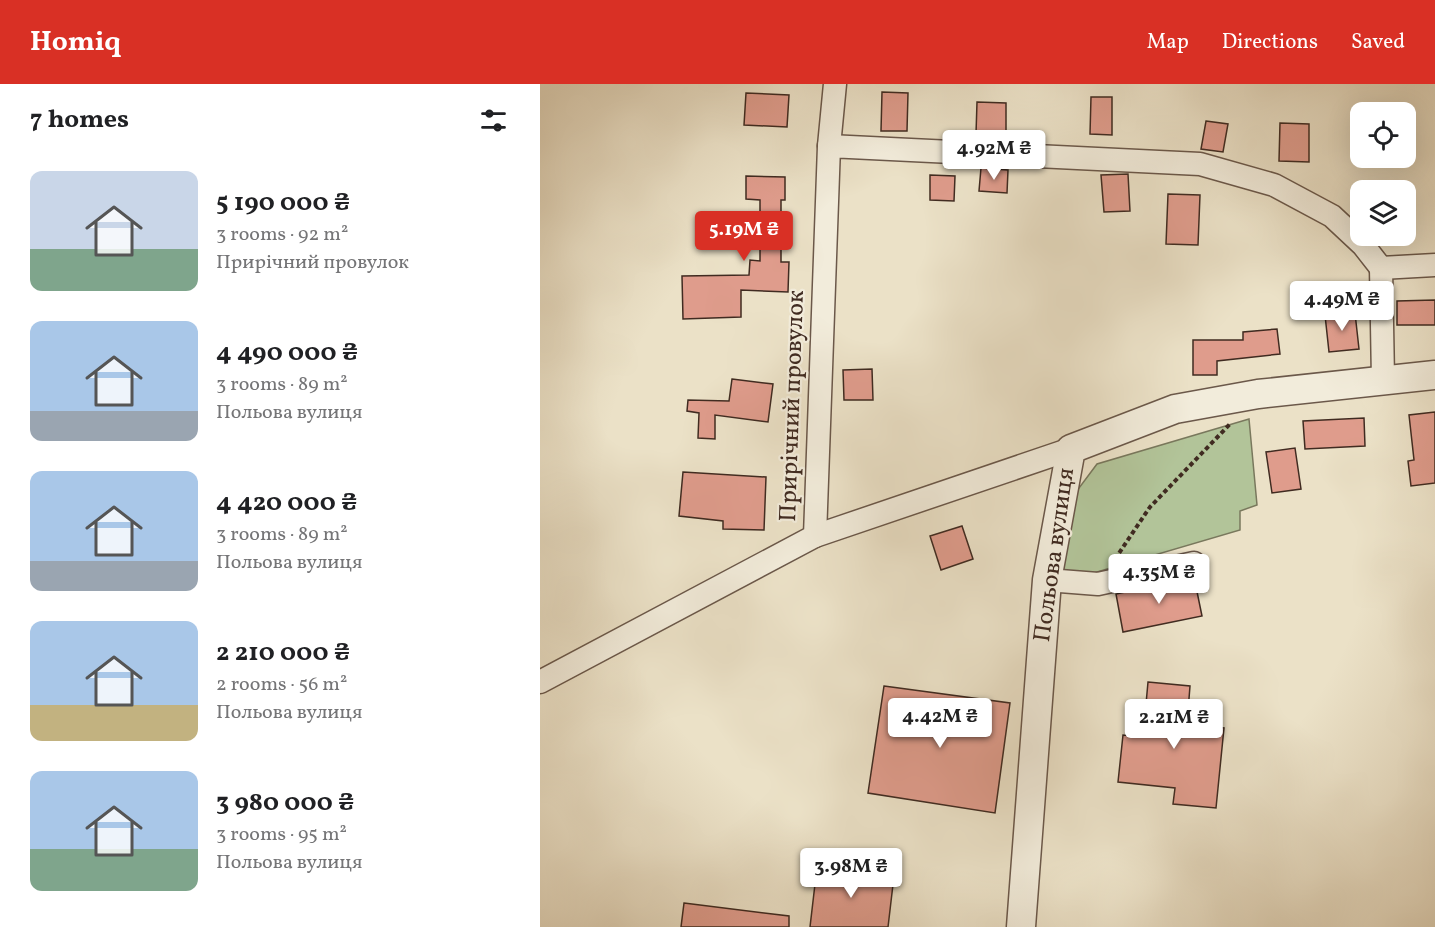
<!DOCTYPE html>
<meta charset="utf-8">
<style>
body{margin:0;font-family:Vollkorn,serif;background:#f6f6f6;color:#202124;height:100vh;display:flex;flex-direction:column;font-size:22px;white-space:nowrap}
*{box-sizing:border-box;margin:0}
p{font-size:20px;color:#757577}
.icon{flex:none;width:33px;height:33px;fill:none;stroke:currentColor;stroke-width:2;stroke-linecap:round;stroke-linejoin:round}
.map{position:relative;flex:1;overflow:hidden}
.sheet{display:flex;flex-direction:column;background:#fff;width:540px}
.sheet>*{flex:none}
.fabs{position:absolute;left:810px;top:18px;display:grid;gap:12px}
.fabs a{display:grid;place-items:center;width:66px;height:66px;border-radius:12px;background:#fff;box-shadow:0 6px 24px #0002;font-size:30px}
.price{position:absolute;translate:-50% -51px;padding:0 14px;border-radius:6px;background:#fff;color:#222;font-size:20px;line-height:39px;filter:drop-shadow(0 2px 3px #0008)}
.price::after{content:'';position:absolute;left:50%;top:36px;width:18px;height:14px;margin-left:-9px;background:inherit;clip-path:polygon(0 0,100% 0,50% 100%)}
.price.selected{background:#d93025;color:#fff}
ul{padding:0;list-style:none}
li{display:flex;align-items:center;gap:18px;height:150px;padding:0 30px}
li span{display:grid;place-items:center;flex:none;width:168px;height:120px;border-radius:12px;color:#555}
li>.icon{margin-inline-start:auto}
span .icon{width:72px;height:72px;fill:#fffc;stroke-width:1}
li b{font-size:26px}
h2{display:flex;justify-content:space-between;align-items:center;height:72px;padding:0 30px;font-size:26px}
header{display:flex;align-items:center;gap:36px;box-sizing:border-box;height:84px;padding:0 30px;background:#d93025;color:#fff}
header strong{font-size:28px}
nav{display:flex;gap:33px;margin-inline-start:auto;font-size:21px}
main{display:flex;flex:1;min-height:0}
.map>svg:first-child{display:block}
</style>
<header>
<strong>Homiq</strong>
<nav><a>Map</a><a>Directions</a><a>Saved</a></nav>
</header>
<main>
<section class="sheet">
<h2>7 homes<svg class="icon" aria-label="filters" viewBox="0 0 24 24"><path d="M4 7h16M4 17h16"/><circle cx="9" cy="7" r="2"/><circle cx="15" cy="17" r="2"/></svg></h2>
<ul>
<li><span style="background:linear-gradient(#c9d6e8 65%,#7fa58c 0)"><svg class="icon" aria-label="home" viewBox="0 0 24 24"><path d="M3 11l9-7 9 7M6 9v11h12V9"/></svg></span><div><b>5 190 000 ₴</b><p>3 rooms · 92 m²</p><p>Прирічний провулок</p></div></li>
<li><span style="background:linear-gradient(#a9c7e8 75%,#9aa5b1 0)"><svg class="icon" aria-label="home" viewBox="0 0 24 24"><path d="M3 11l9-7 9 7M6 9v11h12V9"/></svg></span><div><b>4 490 000 ₴</b><p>3 rooms · 89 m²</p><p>Польова вулиця</p></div></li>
<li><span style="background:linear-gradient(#a9c7e8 75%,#9aa5b1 0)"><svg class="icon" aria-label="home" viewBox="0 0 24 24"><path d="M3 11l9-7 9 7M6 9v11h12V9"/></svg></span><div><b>4 420 000 ₴</b><p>3 rooms · 89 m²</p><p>Польова вулиця</p></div></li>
<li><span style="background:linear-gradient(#a9c7e8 70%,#c2b280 0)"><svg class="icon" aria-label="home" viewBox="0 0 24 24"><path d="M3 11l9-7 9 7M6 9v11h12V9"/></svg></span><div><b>2 210 000 ₴</b><p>2 rooms · 56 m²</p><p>Польова вулиця</p></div></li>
<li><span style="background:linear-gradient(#a9c7e8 65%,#7fa58c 0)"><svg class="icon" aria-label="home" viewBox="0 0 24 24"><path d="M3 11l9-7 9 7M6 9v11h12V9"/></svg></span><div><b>3 980 000 ₴</b><p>3 rooms · 95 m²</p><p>Польова вулиця</p></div></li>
</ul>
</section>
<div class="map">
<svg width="895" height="843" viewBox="0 0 895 843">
<rect width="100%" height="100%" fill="#ebe1c7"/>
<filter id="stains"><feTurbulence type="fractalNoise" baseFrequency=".00333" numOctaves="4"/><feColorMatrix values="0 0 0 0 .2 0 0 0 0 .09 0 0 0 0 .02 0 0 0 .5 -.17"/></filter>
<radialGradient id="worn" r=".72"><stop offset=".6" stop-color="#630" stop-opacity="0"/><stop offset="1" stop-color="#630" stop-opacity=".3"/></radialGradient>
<!-- green -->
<polygon fill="#b2c499" stroke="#79785d" stroke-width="1.5" points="709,335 717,421 700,427 700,446 540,493 521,484 536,408 557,380"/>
<!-- building -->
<g fill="#df9c8c" stroke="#402b21" stroke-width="1.5">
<polygon points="342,8 368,9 367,47 341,47"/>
<polygon points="206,9 249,11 247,43 204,41"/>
<polygon points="551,13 572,13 572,51 550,50"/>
<polygon points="437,18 466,19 466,51 436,50"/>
<polygon points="666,37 688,40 683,68 661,65"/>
<polygon points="740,39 769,40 769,78 739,77"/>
<polygon points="441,84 468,86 467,109 439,107"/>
<polygon points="588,90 590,127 564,128 561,91"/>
<polygon points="390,91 415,92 414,117 390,116"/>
<polygon points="206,92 245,93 245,116 241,116 241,178 249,178 248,208 201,206 201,233 143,235 142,192 209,191 210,176 220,177 220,116 206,115"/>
<polygon points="628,110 660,111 658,161 626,160"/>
<polygon points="895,216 895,241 857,241 857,217"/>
<polygon points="815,229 819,265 789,268 785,231"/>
<polygon points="737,245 740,270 677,277 677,291 653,291 653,256 703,256 703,248"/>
<polygon points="332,285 333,316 304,316 303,286"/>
<polygon points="192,295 233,300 228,338 175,331 175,355 158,354 159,329 147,327 148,316 189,317"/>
<polygon points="895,328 895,399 871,402 868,377 874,376 869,331"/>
<polygon points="824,334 825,362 765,365 763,337"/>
<polygon points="755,364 761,405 732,409 726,368"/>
<polygon points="143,388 226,393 224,446 183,445 183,437 139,432"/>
<polygon points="422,442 433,475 401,486 390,452"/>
<polygon points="654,493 662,532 583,548 576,510"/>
<polygon points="608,598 650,602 647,640 684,644 676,724 633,720 635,704 578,698 583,651 603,653"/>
<polygon points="344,602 470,619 455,729 328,709"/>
<polygon points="277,783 354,792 348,843 270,843"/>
<polygon points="144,819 249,832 249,843 141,843"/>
</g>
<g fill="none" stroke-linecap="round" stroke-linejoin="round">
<defs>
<g id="minor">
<polyline points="289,62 295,0"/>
<polyline points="841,184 843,296"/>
<polyline points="841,184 895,181"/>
<polyline points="275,452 531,365"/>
<polyline points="507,496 558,500 654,479"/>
<polyline points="0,598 275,452 289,62 660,80 734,101 792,132 823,161 841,184"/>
</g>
<polyline id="tertiary" points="481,843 507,496 531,365 635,325 718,310 895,291"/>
</defs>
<!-- minor casing -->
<use href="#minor" stroke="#6b584a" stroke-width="25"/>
<!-- tertiary casing -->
<use href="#tertiary" stroke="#6b584a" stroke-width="31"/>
<!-- path -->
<polyline stroke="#402b21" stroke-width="4" stroke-dasharray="4.5 3" stroke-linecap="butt" points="575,475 610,423 691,339"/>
<!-- minor -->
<use href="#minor" stroke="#f2ecdb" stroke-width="22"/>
<!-- tertiary -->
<use href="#tertiary" stroke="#f2ecdb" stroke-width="28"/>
</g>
<g text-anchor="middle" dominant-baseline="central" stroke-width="4.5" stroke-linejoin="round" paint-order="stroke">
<!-- street labels -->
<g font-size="24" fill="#402b21" stroke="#f2ecdb">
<text transform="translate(253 322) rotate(-88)">Прирічний провулок</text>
<text transform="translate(515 471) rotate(-82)">Польова вулиця</text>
</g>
</g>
<rect width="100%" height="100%" filter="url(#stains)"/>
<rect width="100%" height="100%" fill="url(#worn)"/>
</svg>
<div class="fabs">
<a><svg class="icon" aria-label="locate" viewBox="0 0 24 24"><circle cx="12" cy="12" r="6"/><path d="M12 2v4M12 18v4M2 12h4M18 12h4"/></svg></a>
<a><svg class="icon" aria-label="layers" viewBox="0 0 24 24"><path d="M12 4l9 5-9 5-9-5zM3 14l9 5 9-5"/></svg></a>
</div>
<b class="price" style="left:454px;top:97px">4.92M ₴</b>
<b class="price selected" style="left:204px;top:178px">5.19M ₴</b>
<b class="price" style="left:802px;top:248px">4.49M ₴</b>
<b class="price" style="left:619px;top:521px">4.35M ₴</b>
<b class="price" style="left:400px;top:665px">4.42M ₴</b>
<b class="price" style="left:634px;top:666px">2.21M ₴</b>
<b class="price" style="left:311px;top:815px">3.98M ₴</b>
</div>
</main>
